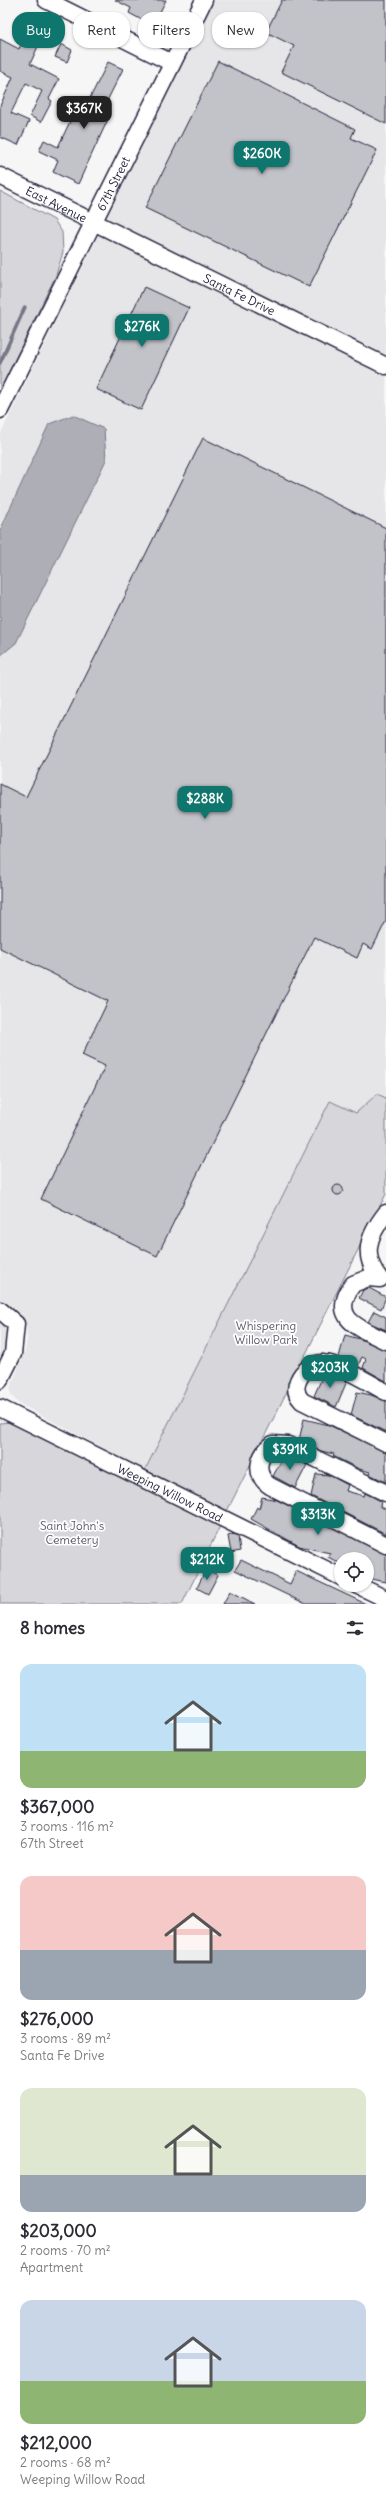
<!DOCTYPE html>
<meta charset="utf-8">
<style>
body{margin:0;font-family:Delius,sans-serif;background:#f7f7f7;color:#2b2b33;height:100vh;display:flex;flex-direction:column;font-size:15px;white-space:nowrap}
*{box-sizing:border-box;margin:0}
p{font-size:13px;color:#7c7c81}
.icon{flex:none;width:22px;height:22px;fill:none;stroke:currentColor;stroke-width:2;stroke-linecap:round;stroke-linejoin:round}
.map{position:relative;height:1604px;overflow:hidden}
.details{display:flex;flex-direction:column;background:#fff;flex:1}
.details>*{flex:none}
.guide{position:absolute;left:12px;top:12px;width:362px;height:36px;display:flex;gap:8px}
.buttons{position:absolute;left:334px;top:1552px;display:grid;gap:8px}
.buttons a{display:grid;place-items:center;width:40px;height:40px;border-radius:50%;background:#fff;box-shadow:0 1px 3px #0004;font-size:20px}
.price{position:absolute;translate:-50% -34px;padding:0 9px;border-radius:8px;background:#0f766e;color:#fff;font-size:13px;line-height:26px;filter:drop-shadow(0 1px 2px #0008)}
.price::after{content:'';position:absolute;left:50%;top:24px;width:12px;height:9px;margin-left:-6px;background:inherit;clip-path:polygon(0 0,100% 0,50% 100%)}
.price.selected{background:#222;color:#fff}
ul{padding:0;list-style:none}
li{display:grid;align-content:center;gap:8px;height:212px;padding:0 20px}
li span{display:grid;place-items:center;height:124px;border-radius:12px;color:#555}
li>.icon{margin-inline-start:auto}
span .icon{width:72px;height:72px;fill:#fffc;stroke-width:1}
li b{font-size:17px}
h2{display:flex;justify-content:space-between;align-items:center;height:48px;padding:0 20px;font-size:17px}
.chip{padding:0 14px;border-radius:16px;background:#fff;box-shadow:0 1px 3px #0004;font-size:14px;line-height:36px}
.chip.selected{background:#0f766e;color:#fff}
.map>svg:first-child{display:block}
</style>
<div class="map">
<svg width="386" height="1604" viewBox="0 0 386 1604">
<rect width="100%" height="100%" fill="#f6f6f7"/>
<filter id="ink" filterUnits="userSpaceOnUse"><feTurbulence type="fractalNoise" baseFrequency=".025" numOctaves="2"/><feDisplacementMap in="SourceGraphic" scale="8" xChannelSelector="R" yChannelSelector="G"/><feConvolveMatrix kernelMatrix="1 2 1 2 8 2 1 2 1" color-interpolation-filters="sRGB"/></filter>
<g filter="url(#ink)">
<!-- built -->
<g fill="#e6e6e9">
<polygon points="214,0 386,0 386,1128 330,1101 145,1470 18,1403 11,1395 10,1388 25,1351 27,1339 26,1325 20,1314 0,1300 0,435"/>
<polygon points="0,1315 12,1327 0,1372"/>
</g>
<!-- green -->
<g fill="#d7d7db" stroke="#7c7c8b">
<polygon points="0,191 54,220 62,232 63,252 56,275 0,390"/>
<polygon points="377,1094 386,1098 386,1194 227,1511 145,1470 330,1101 356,1113"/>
<polygon points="10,1422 221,1524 182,1604 0,1604 0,1423"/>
</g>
<!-- water -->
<polygon fill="#aeaeb7" stroke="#767685" points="73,415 104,429 106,460 16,643 0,656 0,530 49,424"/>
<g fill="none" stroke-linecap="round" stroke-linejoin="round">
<!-- stream -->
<polyline stroke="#767685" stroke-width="3.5" points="0,363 25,307"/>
</g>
<!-- building -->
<g fill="#c2c2c9" stroke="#22223b">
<polygon points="115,0 166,0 153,26 129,13 131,8"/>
<polygon points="282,0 386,0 386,124 281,72 294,46 266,32"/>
<polygon points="30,24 45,31 30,64 59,79 49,99 52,101 41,122 30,116 42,91 26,83 11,113 29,121 18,145 0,137 0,106 13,77 0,71 0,39 19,49"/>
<polygon points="61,44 72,50 67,62 55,57"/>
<polygon points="218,61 355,129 351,138 377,150 309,287 145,208"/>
<polygon points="108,62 123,69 102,111 110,115 78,184 53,172 58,160 39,151 44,140 58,147 80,100 87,104"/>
<polygon points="144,287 189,308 141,410 96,389"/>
<polygon points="203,438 386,528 386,921 372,949 363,944 357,958 314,937 157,1256 41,1199 105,1066 82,1055 108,1001 0,948 0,784 26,797"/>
<circle cx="338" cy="1190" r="5"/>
<polygon points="369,1288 386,1297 381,1309 359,1298 363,1290"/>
<polygon points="374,1311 386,1317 386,1330 368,1322"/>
<polygon points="345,1335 360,1339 386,1350 386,1381 363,1368 366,1359 362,1357 358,1366 339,1357"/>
<polygon points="324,1373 347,1381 336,1407 314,1396"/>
<polygon points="357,1392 371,1395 386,1401 386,1432 351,1415"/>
<polygon points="304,1419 329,1425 386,1452 386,1482 369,1474 370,1472 359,1469 333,1456 334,1454 321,1451 299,1440"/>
<polygon points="285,1454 307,1465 295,1488 273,1476"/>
<polygon points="316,1474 329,1475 348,1485 346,1491 364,1496 365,1493 381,1501 380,1507 386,1509 386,1534 311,1496"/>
<polygon points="262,1497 277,1500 386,1554 386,1582 367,1578 367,1559 341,1559 341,1564 328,1557 330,1553 299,1546 251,1519 257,1507 259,1509"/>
<polygon points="234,1534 238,1536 240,1551 231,1553 228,1536"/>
<polygon points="241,1560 290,1584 296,1571 366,1604 306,1604 235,1570"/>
<polygon points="206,1569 218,1575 208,1594 197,1588"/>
<polygon points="230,1591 255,1604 223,1604"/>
</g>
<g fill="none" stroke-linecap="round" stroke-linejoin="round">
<defs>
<g id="minor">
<polyline points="46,0 172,63"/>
<path id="s1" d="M0 176 386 366"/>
<path id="s2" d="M0 410 204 0"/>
<path d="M386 1213C368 1236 361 1255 380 1279L368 1278 353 1284C328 1319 360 1328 386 1341"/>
<polyline points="0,1310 16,1324 13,1354 0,1380"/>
<path d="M386 1392C373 1385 337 1363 324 1363 313 1362 302 1371 298 1381 295 1388 296 1395 302 1401L386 1443"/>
<path id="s3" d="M0 1408 341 1577"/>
<path d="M386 1493 288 1445 273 1444C258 1455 253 1474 270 1486L386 1545"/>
<polyline points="357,1585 386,1599"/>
</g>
</defs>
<!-- minor casing -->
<use href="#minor" stroke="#22223b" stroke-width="19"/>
<!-- minor -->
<use href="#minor" stroke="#fff" stroke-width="16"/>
</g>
</g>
<g text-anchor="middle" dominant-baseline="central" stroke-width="3.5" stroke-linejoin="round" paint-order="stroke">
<!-- street labels -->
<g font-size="12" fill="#22223b" stroke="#fff">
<text stroke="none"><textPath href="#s2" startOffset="253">67th Street</textPath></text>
<text stroke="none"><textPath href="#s1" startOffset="63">East Avenue</textPath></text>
<text stroke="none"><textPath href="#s1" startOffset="267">Santa Fe Drive</textPath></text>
<text stroke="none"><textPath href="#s3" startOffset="190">Weeping Willow Road</textPath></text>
</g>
<!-- park labels -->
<g font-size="12" fill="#58586b" stroke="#fff">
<text x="266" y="1325">Whispering<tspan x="266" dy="14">Willow Park</tspan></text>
<text x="72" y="1525">Saint John's<tspan x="72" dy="14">Cemetery</tspan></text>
</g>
</g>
</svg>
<div class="buttons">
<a><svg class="icon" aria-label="locate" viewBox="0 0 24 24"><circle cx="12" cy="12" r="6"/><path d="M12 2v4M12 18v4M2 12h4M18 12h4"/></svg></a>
</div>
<b class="price selected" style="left:84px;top:130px">$367K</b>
<b class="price" style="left:262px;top:175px">$260K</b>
<b class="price" style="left:142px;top:348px">$276K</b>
<b class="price" style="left:205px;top:820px">$288K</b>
<b class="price" style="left:330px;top:1389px">$203K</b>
<b class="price" style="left:290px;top:1471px">$391K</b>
<b class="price" style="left:318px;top:1536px">$313K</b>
<b class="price" style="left:207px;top:1581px">$212K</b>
<div class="guide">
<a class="chip selected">Buy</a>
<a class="chip">Rent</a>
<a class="chip">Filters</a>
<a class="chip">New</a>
</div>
</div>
<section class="details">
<h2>8 homes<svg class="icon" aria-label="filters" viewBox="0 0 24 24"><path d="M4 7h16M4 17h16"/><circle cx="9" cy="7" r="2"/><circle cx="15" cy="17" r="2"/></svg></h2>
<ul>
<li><span style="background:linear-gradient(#bfe0f5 70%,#8fb573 0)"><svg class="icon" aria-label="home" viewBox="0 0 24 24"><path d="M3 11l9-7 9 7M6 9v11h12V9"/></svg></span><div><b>$367,000</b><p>3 rooms · 116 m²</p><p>67th Street</p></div></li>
<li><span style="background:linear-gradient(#f6c9c9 60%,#9aa5b1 0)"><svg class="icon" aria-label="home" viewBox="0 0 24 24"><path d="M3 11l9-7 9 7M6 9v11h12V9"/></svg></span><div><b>$276,000</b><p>3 rooms · 89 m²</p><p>Santa Fe Drive</p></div></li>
<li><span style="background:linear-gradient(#dfe7d0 70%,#9aa5b1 0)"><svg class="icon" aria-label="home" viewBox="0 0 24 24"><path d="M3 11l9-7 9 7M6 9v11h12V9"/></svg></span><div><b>$203,000</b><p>2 rooms · 70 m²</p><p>Apartment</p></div></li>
<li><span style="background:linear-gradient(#c9d6e8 65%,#8fb573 0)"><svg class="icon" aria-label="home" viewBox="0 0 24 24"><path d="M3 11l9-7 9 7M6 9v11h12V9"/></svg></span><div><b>$212,000</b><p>2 rooms · 68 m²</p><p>Weeping Willow Road</p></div></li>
</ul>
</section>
